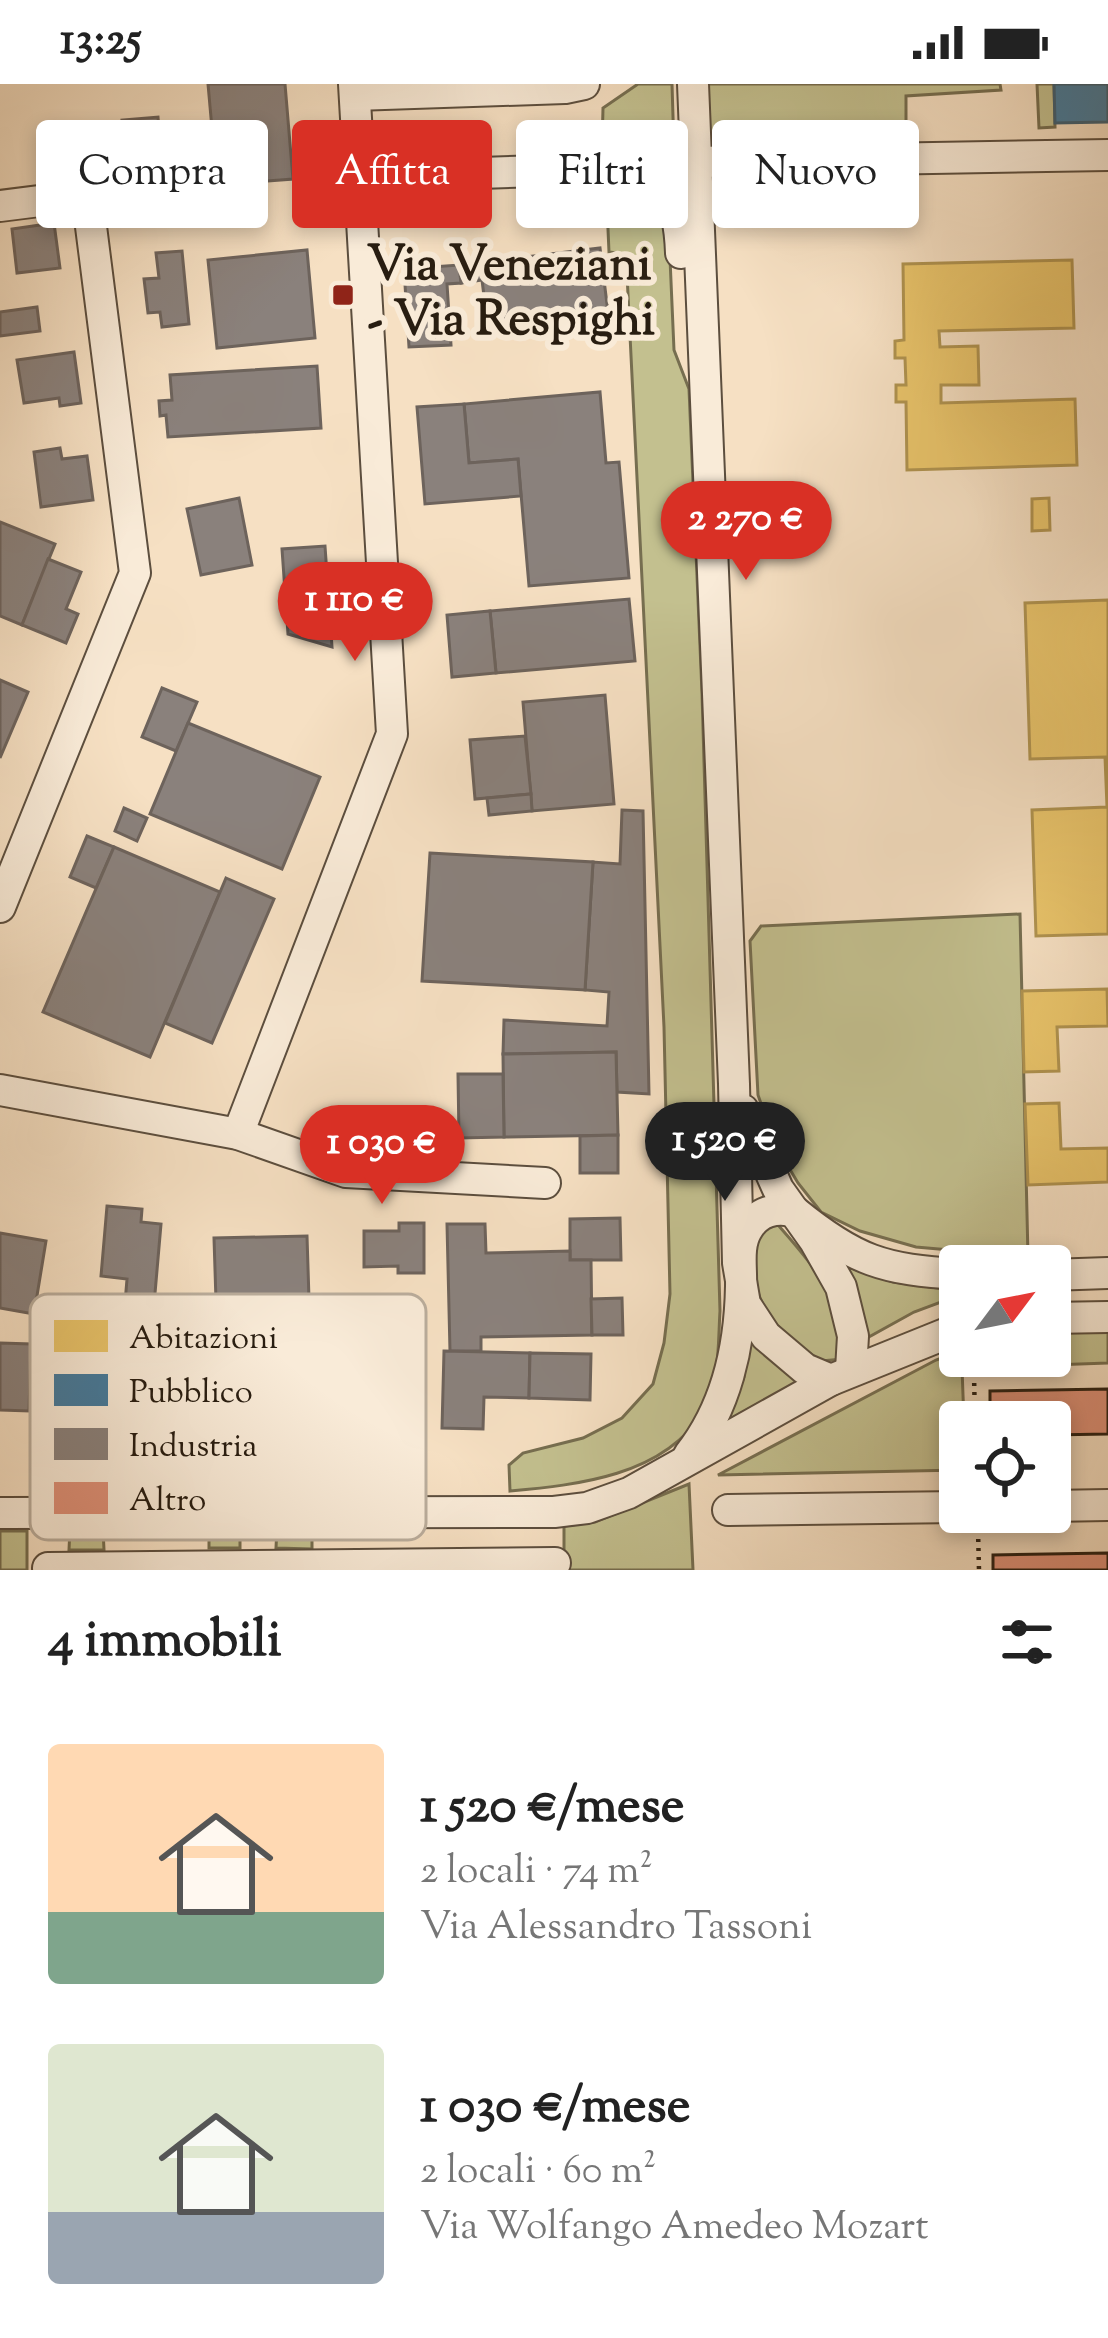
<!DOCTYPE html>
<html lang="it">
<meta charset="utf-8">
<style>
body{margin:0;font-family:"Sorts Mill Goudy",serif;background:#f2f2f2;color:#222;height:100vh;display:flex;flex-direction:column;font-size:45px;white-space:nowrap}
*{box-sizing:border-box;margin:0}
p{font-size:39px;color:#767676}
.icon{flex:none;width:66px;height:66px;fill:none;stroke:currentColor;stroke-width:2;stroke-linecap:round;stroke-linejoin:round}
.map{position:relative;height:1486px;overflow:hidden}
.drawer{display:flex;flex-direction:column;background:#fff;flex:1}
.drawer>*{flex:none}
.top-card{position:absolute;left:36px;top:36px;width:1038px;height:108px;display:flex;gap:24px}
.needle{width:78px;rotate:58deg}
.fabs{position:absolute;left:939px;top:1161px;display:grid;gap:24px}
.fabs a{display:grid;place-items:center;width:132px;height:132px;border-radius:12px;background:#fff;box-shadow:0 6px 18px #0003;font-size:60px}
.price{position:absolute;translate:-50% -102px;padding:0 27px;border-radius:42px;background:#d93025;color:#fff;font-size:39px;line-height:78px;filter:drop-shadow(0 3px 6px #0008)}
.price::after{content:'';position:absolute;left:50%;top:72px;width:36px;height:27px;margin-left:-18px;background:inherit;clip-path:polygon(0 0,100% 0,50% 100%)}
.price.current{background:#222;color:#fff}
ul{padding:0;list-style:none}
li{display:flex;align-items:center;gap:36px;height:300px;padding:0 48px}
li span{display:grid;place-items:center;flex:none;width:336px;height:240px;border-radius:12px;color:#555}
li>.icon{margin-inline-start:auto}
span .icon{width:144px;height:144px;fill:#fffc;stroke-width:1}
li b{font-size:51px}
h2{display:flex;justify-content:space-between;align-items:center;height:144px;padding:0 48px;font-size:51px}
.chip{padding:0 42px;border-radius:12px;background:#fff;box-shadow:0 6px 18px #0003;font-size:42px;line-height:108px}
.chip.current{background:#d93025;color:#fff}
.status{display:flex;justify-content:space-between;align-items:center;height:84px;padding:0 60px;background:#fff;direction:ltr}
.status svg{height:33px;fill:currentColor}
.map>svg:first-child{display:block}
</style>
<div class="status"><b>13:25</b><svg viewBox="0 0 49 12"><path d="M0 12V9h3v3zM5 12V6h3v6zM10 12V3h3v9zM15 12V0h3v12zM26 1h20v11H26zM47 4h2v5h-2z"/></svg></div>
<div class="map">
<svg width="1108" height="1486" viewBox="0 0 1108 1486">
<rect width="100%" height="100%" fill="#f6e0c3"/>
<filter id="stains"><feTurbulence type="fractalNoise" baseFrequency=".00167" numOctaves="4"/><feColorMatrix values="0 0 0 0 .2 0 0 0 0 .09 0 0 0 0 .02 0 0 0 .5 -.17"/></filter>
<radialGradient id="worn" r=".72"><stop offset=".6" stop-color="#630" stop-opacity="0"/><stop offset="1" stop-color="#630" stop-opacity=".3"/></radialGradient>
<!-- green -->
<g fill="#c3c08f" stroke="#766e50" stroke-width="3">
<polygon points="638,0 672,0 674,65 602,66 603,24"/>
<polygon points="707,0 1000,0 1001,6 906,12 906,62 710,69"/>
<polygon points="1037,0 1054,0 1055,43 1039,44"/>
<path d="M606 100 633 101 668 129 674 266 689 305 702 609 720 1227C718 1258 720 1300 703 1328 664 1392 577 1401 510 1407L509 1381 523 1369 583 1354 622 1334 653 1300 664 1259 670 1210 664 943 626 170 609 168Z"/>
<polygon points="1020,830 1028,1173 916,1163 860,1147 821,1128 798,1099 776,1062 758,1011 750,857 761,842"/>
<path d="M772 1134C796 1162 823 1189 834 1225 839 1241 841 1259 843 1275L821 1277C796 1261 767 1239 758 1208 752 1191 753 1169 751 1151Z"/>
<polygon points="848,1183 893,1198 960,1207 960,1211 914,1228 867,1254"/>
<polygon points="747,1246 801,1296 725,1338 744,1293"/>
<polygon points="1108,1246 1108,1279 962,1284 964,1338 960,1338 960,1386 718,1391 936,1276 960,1267 960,1272 1050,1272 1050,1248"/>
<polygon points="689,1400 693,1486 564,1486 564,1442 595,1438"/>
<polygon points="277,1443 312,1444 312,1465 276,1464"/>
<polygon points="70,1444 103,1445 104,1466 69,1466"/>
<rect x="209" y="1444" width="31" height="20"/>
<rect x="0" y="1447" width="27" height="39"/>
</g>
<!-- homes -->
<g fill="#e9c46a" stroke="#af924f" stroke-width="3">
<polygon points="1072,176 1074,244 939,247 940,263 978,262 979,301 941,301 941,319 1075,315 1077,381 907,386 906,318 896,318 896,301 906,301 905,274 895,274 895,257 904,256 903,180"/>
<polygon points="1049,414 1050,446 1032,447 1032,415"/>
<polygon points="1108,516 1108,850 1036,852 1032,726 1107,723 1105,673 1030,675 1025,519"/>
<polygon points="1107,905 1108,942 1057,943 1059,987 1024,988 1022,907"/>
<polygon points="1059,1019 1061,1065 1108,1064 1108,1098 1028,1101 1025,1020"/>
</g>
<!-- public -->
<polygon fill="#457b9d" stroke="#3c5f73" stroke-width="3" points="1054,0 1108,0 1108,38 1055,39"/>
<!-- industry -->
<g fill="#8a817c" stroke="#6d635c" stroke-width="3">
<polygon points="208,0 285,0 293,95 217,101"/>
<polygon points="158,33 162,85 186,83 189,111 129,116 122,36"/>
<polygon points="54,139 60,184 17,189 12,145"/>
<polygon points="600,164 608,228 488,244 482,196 461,199 459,181"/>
<polygon points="307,166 315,254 217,264 208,176"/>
<polygon points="182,167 189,240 162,243 160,228 148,229 144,195 159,194 156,169"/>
<polygon points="459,181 461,199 447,200 451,261 409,263 404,185"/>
<polygon points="37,223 40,247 0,252 0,228"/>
<polygon points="74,268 81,319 60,322 59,314 24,319 17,276"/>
<polygon points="317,282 321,344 168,353 166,331 160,332 159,317 172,316 170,291"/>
<polygon points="600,308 606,379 619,378 629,494 529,502 518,375 469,379 464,320"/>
<polygon points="464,320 469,379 518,375 521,412 425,420 417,323"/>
<polygon points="60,364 62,375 87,372 93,416 41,423 34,368"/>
<polygon points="239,414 252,481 201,491 187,425"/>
<polygon points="0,438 55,460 22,541 0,532"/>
<polygon points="325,462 332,563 288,550 282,465"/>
<polygon points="48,475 81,488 66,525 78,530 66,559 22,541"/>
<polygon points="629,515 635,577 496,589 490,527"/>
<polygon points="490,527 496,589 452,593 447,531"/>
<polygon points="0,596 28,608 0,674"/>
<polygon points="162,604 197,618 176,667 142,653"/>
<polygon points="605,611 614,720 532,727 523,618"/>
<polygon points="188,639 320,693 282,785 150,730"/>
<polygon points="525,652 531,710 475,715 470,656"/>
<polygon points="531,710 532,727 489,731 487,714"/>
<polygon points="124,724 147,734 137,757 115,747"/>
<polygon points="622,726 643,727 649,1010 617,1008 616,968 503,970 504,936 607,942 609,908 585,906 593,778 620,780"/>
<polygon points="87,752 114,763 96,804 70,793"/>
<polygon points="114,763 220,808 150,973 43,928"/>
<polygon points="430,769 593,778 585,906 422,897"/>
<polygon points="226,794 274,815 212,959 165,939"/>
<polygon points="616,968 618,1051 504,1053 503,970"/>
<polygon points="458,990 503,990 504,1053 459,1054"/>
<polygon points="618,1051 618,1089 580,1089 580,1052"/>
<polygon points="107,1122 142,1125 141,1138 161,1140 154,1221 125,1219 127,1195 101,1192"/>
<polygon points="620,1134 621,1176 570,1176 570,1135"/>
<polygon points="399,1139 424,1139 424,1189 398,1189 398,1182 364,1183 364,1147 399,1147"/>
<polygon points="447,1140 485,1140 486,1169 570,1167 570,1176 591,1176 592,1251 481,1253 481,1267 450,1267"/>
<polygon points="0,1149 46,1157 34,1230 0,1224"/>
<polygon points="307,1152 309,1215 216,1217 214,1154"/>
<polygon points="622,1214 623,1251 592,1251 591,1215"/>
<polygon points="0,1259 31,1260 29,1327 0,1326"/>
<polygon points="444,1267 530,1269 529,1314 484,1313 483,1345 442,1344"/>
<polygon points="530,1269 591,1270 590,1316 529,1314"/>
</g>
<!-- building -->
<g fill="#de9078" stroke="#281d11" stroke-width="3">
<polygon points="1108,1305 1108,1350 1050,1351 1050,1338 990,1338 990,1307"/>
<polygon points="1108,1469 1108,1486 993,1486 993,1471"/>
</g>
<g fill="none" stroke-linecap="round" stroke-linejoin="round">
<defs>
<g id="minor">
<polyline points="693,0 734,1000 738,1179 745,1220 766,1252 805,1285 831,1296"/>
<polyline points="355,11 565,4 584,0"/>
<polyline points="696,78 1108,71"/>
<path d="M360 93 601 85C664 85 679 110 681 169"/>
<polyline points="0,122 87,111 135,489 0,823"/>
<polyline points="0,1006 238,1050 346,1088 545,1099"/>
<polyline points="743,1026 778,1105 815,1157 841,1203 853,1252 851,1286"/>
<polyline points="238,1050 392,650 354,0"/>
<polyline points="1050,1191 1108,1189"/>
<polyline points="1050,1234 1108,1233"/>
<path d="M689 1371C726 1324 740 1262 741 1202 742 1184 737 1163 747 1146 757 1128 776 1122 795 1128 855 1177 884 1186 960 1190"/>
<polyline points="1050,1422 1108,1421"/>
<polyline points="728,1426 960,1423"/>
<polyline points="0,1429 554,1428 587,1424 629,1409 831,1296 960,1244"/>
<polyline points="48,1484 555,1479"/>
</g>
</defs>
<!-- minor casing -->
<use href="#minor" stroke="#5c4e3e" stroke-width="34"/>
<!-- path -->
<g stroke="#281d11" stroke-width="4.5" stroke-dasharray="3 6" stroke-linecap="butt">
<polyline points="974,1290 975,1338"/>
<polyline points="978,1446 979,1486"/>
</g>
<!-- minor -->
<use href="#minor" stroke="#f9ebd8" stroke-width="30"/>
</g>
<!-- markers -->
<rect fill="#8f2418" stroke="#f9ebd8" stroke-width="4.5" x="331" y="199" width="24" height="24" rx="6"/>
<g text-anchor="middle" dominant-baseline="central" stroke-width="12" stroke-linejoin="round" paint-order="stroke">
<!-- poi labels -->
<g font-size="48" font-weight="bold" fill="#281d11" stroke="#f9ebd8" text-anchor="start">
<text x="367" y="183">Via Veneziani<tspan x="367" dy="55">- Via Respighi</tspan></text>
</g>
</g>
<!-- legend -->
<rect x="30" y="1210" width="396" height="246" rx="18" fill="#f9ebd8" stroke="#baad9c" stroke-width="3"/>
<rect x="54" y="1236" width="54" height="32" fill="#e9c46a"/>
<rect x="54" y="1290" width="54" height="32" fill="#457b9d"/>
<rect x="54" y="1344" width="54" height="32" fill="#8a817c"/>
<rect x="54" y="1398" width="54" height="32" fill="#de9078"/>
<g font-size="33" fill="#281d11">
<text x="129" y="1264">Abitazioni</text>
<text x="129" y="1318">Pubblico</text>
<text x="129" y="1372">Industria</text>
<text x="129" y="1426">Altro</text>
</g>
<rect width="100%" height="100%" filter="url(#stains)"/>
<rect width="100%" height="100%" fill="url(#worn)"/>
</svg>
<div class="fabs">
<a><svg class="needle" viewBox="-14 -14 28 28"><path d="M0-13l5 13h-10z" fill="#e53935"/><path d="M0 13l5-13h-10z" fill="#767676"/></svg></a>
<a><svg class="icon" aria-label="locate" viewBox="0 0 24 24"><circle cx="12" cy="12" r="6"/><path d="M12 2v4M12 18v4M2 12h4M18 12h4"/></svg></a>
</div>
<b class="price" style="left:746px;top:499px">2 270 €</b>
<b class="price" style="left:355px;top:580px">1 110 €</b>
<b class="price current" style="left:725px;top:1120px">1 520 €</b>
<b class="price" style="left:382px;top:1123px">1 030 €</b>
<div class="top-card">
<a class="chip">Compra</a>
<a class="chip current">Affitta</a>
<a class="chip">Filtri</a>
<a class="chip">Nuovo</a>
</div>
</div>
<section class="drawer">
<h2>4 immobili<svg class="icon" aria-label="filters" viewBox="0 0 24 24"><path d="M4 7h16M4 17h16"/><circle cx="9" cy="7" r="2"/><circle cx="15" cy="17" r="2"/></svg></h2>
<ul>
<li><span style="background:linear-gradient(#ffd9b3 70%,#7fa58c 0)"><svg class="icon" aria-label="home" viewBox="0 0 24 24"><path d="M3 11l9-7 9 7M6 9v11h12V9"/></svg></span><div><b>1 520 €/mese</b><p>2 locali · 74 m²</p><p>Via Alessandro Tassoni</p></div></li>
<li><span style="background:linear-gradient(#dfe7d0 70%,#9aa5b1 0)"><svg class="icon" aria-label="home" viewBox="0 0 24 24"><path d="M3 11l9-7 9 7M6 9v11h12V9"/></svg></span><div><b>1 030 €/mese</b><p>2 locali · 60 m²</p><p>Via Wolfango Amedeo Mozart</p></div></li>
</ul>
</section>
